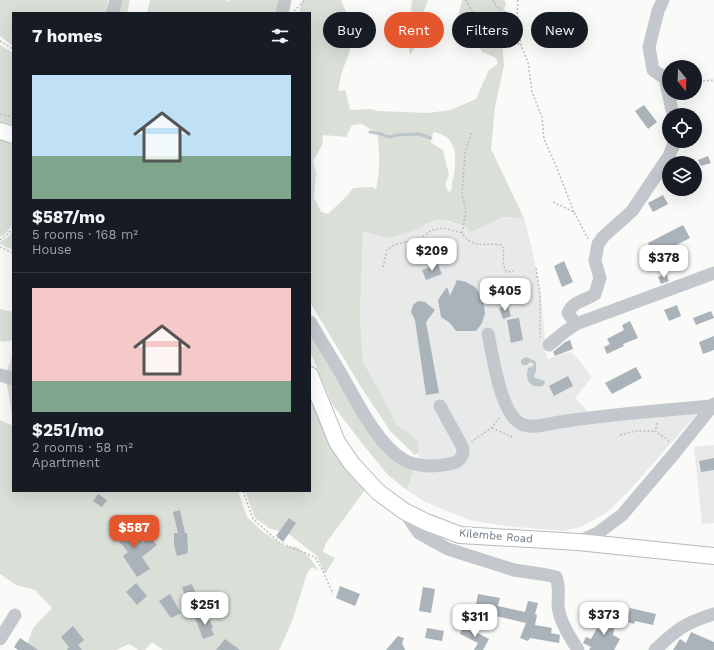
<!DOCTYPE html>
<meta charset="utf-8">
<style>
body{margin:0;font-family:"Work Sans",sans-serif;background:#242831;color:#f1f3f6;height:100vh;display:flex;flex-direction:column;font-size:15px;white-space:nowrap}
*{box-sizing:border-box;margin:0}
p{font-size:13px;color:#9ea1a6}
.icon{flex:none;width:22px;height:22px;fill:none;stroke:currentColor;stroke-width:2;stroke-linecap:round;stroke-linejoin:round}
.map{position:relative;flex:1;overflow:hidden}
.side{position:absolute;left:12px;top:12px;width:299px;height:480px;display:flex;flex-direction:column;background:#171b24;border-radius:0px;box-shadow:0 4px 16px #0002}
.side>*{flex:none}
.top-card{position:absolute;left:323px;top:12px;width:331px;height:36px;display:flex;gap:8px}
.needle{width:26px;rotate:161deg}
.tools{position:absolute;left:662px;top:60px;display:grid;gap:8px}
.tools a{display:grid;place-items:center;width:40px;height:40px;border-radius:50%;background:#171b24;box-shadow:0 4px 16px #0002;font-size:20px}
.price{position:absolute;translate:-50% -34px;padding:0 9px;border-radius:8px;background:#fff;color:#222;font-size:13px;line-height:26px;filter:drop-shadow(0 1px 2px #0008)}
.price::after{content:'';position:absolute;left:50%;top:24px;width:12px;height:9px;margin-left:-6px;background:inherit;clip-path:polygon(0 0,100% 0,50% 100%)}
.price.active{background:#e4572e;color:#fff}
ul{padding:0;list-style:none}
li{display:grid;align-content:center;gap:8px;height:212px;padding:0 20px}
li+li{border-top:1px solid #363941}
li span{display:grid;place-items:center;height:124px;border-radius:0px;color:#555}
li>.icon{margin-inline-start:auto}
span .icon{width:72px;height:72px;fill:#fffc;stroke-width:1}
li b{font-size:17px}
h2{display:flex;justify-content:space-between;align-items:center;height:48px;padding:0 20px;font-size:17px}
.chip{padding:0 14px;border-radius:18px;background:#171b24;box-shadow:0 4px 16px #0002;font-size:14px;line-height:36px}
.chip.active{background:#e4572e;color:#fff}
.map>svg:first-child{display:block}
</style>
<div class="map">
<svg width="714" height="650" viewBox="0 0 714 650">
<rect width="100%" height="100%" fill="#fafaf8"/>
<!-- built -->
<g fill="#e8e9e9">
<polygon points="504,217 524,218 532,248 541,295 545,339 543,346 548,359 570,352 573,353 592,377 575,398 594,418 695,411 696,415 627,493 606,513 581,527 564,531 505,526 469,520 423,501 407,490 419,453 418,442 408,432 396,426 388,407 363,362 360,317 363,231 417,230 427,223 438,220 465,225 473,232"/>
<polygon points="714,445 714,523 702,524 694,447"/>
</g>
<!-- green -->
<g fill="#dadfd7" fill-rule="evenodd">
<polygon points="0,0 108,0 105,13 13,13 13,46 0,36"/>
<polygon points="118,0 130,0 127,13 115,13"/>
<polygon points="150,0 227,0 227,2 230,0 287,0 284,13 147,13"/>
<path d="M302 0H341L346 12 336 14 335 25 347 37 350 50 341 75 338 91 345 90 350 110 371 109 378 111 428 113 450 110 476 99 489 70 498 64 496 58 482 52 477 43 456 25 462 0H504L506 3 502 18 503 56 504 65 495 107 491 149 524 218 504 217 472 232 465 226 449 221 438 220 427 223 417 230 389 238 363 231 360 317 363 362 388 407 396 425 408 432 418 442 419 453 415 455 391 432 361 387 310 302V13H299ZM362 124 377 133C380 152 380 170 376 189L372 187 353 188 347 196 328 214 321 212 314 197 316 173 313 161 322 145 323 135 346 137 352 125ZM434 132C457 137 457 155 454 174 453 180 451 184 452 189L449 193 445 184 449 175 443 150 431 143V138Z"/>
<polygon points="412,0 428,0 418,26 416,46 410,55 408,42"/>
<polygon points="0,45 13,53 13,127 0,122"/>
<polygon points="0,139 13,143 13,224 5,234 0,237"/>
<polygon points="13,231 13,250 0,244 0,242 9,236"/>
<polygon points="0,309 13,312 13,340 2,342 0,340"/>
<polygon points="310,318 388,441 416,463 407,490 388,475 365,447 332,404 310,351"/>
<polygon points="13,354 13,423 9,395 5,376"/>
<polygon points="310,395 373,479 326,543 323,552 335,558 325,574 317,556 290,535 269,528 255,518 245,491 310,491"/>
<polygon points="0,420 13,426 13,491 238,491 247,517 262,531 284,546 297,547 309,557 319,571 312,567 307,573 293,619 279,650 163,650 152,642 145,650 139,650 129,644 116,650 25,650 33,628 52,608 35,590 16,585 0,574"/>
</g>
<!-- water -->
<path fill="#bbc7cb" d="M526 357 531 359 536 362V371L534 376 535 378 545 381V383L543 386C529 389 525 379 528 368L533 366 534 364 530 362 527 365H523L521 363V360Z"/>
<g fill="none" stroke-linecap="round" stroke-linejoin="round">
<!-- stream -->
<polyline stroke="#bbc7cb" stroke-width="3" points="370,132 382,134 385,136 391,137 396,135 419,134 431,138"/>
</g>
<!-- building -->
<g fill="#aab3b9">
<polygon points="644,105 657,122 648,129 635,111"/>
<polygon points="708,156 711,163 701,166 698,160"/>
<polygon points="663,195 668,204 653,212 648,203"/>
<polygon points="683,225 690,238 655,256 648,243"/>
<polygon points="564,261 573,282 562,287 554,266"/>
<polygon points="438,264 442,274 426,280 422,270"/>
<polygon points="666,274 669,281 661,284 658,277"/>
<polygon points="524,277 524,281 528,284 529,290 527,293 522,293 521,298 509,299 502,288 504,281 510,281 516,290"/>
<polygon points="457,280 466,282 475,287 483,299 485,313 482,323 476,331 456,331 450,323 441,317 438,300 447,287 450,296"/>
<polygon points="418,301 425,302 435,310 426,322 439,393 426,395 415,320 411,312 413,305"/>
<polygon points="677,305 681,316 669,321 664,310"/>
<polygon points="508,306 511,316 503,319 499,308"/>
<polygon points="711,311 714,318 696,325 693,318"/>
<polygon points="519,318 523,340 511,343 507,320"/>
<polygon points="630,321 638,338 623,344 624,346 607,354 604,347 610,344 607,339 624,330 622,325"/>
<polygon points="714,336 714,350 703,354 699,342"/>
<polygon points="570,340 573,349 555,356 553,352 565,342"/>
<polygon points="636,367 642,378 612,394 605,383"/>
<polygon points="568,376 573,386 554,396 549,386"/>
<polygon points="714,458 714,470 701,472 699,461"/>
<polygon points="98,494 107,500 102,507 93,501"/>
<polygon points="180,510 185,533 187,533 188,553 177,556 174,545 174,533 178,533 173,512"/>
<polygon points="289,518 296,523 283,542 276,536"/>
<polygon points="121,522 133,536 136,533 143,543 150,537 157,545 142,557 150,569 137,577 123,556 128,552 111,531"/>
<polygon points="136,583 147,596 137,605 126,592"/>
<polygon points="192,584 195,592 185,595 182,587"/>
<polygon points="340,586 360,594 355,606 336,598"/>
<polygon points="423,587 435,589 431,613 419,611"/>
<polygon points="170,594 181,613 171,618 159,601"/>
<polygon points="478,594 500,598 498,606 525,612 528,601 538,603 535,614 537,615 535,625 552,628 551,633 560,635 559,643 530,638 528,641 520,638 526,623 487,614 489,607 476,604"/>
<polygon points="630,608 656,614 653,625 635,621 634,624 627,622"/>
<polygon points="207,613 213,628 211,628 214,635 203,639 195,618"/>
<polygon points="607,613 617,615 613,635 620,639 614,650 589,650 591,647 583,643 586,637 591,639 597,628 602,631"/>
<polygon points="73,626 84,640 78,645 82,650 67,650 69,647 61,637"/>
<polygon points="464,626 489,639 483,650 474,650 478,643 460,634"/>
<polygon points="427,628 444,631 442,641 425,638"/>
<polygon points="691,632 714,642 714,650 673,650 680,639 686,643"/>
<polygon points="398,636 404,638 402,643 405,650 386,650"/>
<polygon points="20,638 38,650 18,650 14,647"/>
<polygon points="225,639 240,650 216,650"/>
</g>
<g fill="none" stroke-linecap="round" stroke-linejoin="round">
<defs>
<g id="major">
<polyline points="0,131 13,135"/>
<polyline points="310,375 337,442 352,464 378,492 404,511 426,522 460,535 578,542 714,556"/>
</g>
</defs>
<!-- major casing -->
<use href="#major" stroke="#b5babe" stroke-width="18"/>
<!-- path -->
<g stroke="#bbbfc2" stroke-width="1.5" stroke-dasharray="2 2" stroke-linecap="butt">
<polyline points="466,0 478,22 494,37 513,40 521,46"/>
<polyline points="493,0 497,7 505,12 520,44"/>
<polyline points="518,0 517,14 521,46 528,62 532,92 542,117 544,139 554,161 574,212"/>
<polyline points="294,11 305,0"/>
<polyline points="0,41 13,49"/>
<polyline points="695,82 714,80"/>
<polyline points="0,114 13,117"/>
<polyline points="553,202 574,212 588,239"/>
<polyline points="462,233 466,211 462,194 465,153 472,131"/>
<polyline points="0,240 8,234 13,227"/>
<polyline points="0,247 13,253"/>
<path d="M383 267 387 250 394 245 421 238 432 230 443 228 462 233C474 250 484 242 502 245 506 253 500 264 507 272L514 271"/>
<polyline points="536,268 540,294 540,337"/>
<polyline points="657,423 655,431 668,440 669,442"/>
<polyline points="492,428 512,437"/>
<polyline points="620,435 636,431 655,431"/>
<polyline points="471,442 491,428 500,417"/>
<polyline points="243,491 253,519 280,543 315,557 322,569 333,594"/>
</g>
<!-- minor -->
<g stroke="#c3c8cc" stroke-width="13">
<polyline points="663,0 658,11 649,47 653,70 665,78 673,115"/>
<polyline points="112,13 116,0"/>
<polyline points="282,13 285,0"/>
<path d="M310 322C319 337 328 352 337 367 354 395 375 443 404 460 416 467 436 467 449 464 458 463 464 457 463 448L440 406"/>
<path d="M576 324 568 313C573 301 585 301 595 294L600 278 595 261 598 244 603 237 632 211 669 156 675 141"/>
<path d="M488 334C493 356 500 413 521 424 532 429 548 424 560 422 610 414 661 411 711 406"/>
<polyline points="549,345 563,333 576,324 714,273"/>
<polyline points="0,375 13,379"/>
<path d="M404 511 419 533 448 549 514 570 547 575 556 577C560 587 558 595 558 605 559 621 570 637 578 650"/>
<polyline points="578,542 598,533 622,515 673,455 714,404"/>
<polyline points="0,639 15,615"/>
<path d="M655 650C677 629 685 623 714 614"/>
</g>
<!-- major -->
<use href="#major" stroke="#fff" stroke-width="16"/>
</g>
<g text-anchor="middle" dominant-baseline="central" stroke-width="4" stroke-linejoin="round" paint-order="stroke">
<!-- street labels -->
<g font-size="11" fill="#657683" stroke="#fff">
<text transform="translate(496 536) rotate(5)">Kilembe Road</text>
</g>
</g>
</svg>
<div class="tools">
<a><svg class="needle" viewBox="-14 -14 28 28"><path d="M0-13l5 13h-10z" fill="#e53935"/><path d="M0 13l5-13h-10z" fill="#9ea1a6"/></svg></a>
<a><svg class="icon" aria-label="locate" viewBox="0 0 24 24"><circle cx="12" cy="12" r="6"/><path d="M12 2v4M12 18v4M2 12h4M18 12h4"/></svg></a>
<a><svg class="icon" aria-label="layers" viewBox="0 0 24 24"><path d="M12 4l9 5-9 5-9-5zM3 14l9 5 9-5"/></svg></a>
</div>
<b class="price" style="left:432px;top:272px">$209</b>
<b class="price" style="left:664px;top:279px">$378</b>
<b class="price" style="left:505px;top:312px">$405</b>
<b class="price active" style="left:134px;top:549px">$587</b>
<b class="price" style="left:205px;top:626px">$251</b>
<b class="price" style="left:604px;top:636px">$373</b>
<b class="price" style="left:475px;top:638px">$311</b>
<div class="top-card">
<a class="chip">Buy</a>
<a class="chip active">Rent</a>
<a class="chip">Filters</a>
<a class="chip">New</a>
</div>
<section class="side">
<h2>7 homes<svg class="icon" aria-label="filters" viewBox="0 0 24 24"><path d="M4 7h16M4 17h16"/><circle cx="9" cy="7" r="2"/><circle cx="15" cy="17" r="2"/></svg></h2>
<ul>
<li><span style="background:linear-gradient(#bfe0f5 65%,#7fa58c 0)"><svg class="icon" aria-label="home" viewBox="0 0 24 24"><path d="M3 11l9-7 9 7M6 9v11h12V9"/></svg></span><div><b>$587/mo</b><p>5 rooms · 168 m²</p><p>House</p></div></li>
<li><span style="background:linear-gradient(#f6c9c9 75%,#7fa58c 0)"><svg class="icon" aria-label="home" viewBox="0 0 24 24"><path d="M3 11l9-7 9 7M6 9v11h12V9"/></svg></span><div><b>$251/mo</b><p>2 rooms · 58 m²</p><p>Apartment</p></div></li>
</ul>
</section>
</div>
